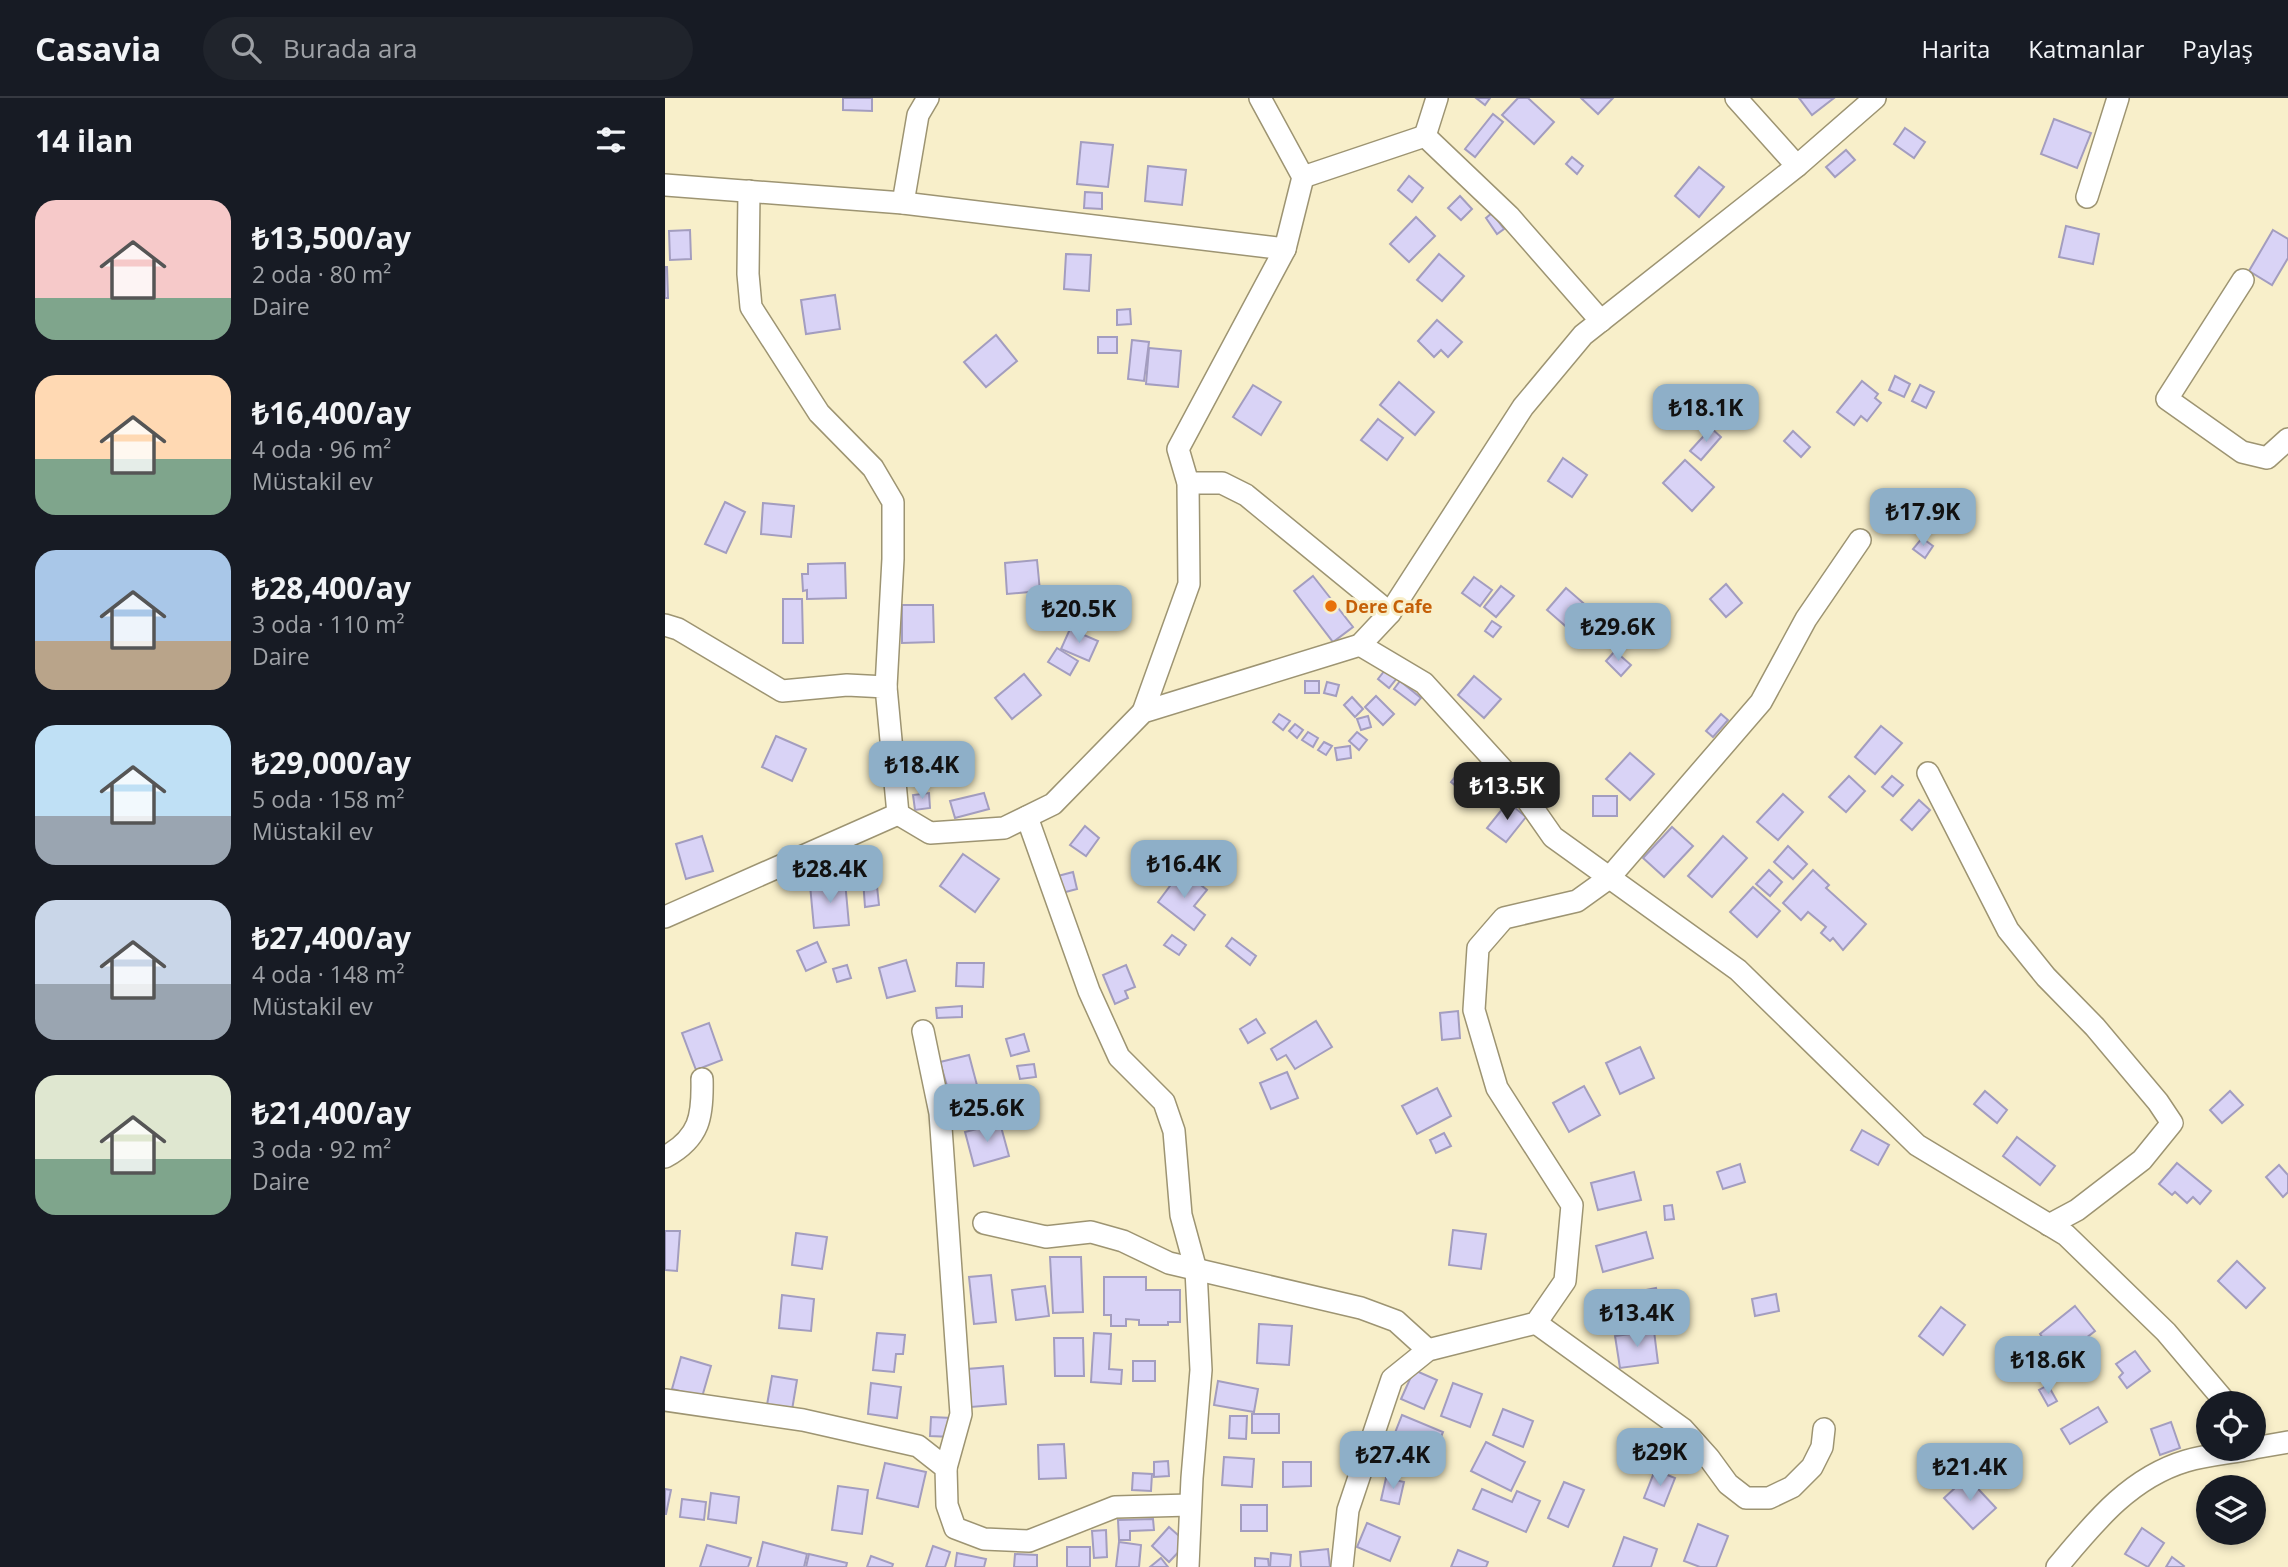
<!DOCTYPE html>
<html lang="tr">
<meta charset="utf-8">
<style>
body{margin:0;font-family:"Open Sans",sans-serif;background:#20242c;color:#f1f3f6;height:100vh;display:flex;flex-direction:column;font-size:26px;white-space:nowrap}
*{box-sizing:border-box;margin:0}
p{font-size:23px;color:#9ea1a6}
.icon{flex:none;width:38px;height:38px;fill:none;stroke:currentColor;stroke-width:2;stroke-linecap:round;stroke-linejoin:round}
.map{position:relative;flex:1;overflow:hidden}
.details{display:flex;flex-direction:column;background:#171b24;width:665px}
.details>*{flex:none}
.buttons{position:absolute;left:1531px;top:1293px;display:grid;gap:14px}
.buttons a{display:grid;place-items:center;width:70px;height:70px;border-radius:50%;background:#171b24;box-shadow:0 4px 10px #0003;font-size:35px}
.price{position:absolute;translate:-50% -60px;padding:0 16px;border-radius:14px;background:#8eafc8;color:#111;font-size:23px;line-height:46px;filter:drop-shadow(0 2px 4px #0008)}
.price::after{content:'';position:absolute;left:50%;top:42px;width:21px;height:16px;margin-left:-10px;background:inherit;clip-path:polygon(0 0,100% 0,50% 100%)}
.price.selected{background:#222;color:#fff}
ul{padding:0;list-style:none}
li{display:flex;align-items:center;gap:21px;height:175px;padding:0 35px}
li span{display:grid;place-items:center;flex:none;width:196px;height:140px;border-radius:21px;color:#555}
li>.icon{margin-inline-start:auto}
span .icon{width:84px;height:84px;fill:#fffc;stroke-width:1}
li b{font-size:30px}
h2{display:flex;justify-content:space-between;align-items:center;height:84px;padding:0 35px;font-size:30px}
header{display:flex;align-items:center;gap:42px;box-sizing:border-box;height:98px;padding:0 35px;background:#171b24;border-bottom:2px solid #363941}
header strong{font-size:33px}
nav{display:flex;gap:38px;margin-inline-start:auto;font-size:24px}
.search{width:490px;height:63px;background:#20242c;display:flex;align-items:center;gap:18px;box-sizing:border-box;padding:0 24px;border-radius:38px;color:#9ea1a6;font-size:26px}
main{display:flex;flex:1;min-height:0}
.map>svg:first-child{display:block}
</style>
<header>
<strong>Casavia</strong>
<div class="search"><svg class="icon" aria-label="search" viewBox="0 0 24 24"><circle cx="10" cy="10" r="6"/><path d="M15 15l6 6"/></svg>Burada ara</div>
<nav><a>Harita</a><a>Katmanlar</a><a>Paylaş</a></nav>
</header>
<main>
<section class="details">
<h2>14 ilan<svg class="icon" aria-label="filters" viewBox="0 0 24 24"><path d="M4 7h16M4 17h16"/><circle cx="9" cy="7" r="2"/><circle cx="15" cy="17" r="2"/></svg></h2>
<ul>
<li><span style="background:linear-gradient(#f6c9c9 70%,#7fa58c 0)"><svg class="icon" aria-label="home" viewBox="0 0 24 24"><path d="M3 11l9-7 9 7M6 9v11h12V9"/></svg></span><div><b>₺13,500/ay</b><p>2 oda · 80 m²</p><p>Daire</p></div></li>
<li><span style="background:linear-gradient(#ffd9b3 60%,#7fa58c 0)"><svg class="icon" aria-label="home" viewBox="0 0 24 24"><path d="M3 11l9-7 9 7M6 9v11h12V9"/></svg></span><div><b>₺16,400/ay</b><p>4 oda · 96 m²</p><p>Müstakil ev</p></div></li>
<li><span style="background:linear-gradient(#a9c7e8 65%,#b9a48a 0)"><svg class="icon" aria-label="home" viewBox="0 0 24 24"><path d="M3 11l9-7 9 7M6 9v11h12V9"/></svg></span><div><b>₺28,400/ay</b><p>3 oda · 110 m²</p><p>Daire</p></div></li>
<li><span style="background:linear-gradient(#bfe0f5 65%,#9aa5b1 0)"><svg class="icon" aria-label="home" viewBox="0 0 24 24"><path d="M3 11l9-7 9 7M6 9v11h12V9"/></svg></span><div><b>₺29,000/ay</b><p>5 oda · 158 m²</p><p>Müstakil ev</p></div></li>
<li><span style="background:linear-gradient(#c9d6e8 60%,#9aa5b1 0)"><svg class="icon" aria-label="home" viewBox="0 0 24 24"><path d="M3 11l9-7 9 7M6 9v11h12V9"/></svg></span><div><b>₺27,400/ay</b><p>4 oda · 148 m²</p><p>Müstakil ev</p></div></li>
<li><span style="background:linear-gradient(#dfe7d0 60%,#7fa58c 0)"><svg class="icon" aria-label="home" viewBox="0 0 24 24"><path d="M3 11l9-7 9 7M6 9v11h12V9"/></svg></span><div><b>₺21,400/ay</b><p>3 oda · 92 m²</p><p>Daire</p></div></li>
</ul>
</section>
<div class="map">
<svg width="1623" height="1469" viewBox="0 0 1623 1469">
<rect width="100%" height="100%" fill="#f8efca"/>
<!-- building -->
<g fill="#d9d3f6" stroke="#a39dbf" stroke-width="2">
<polygon points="178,0 207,0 207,13 178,12"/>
<polygon points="811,0 825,0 820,7"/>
<polygon points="853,0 863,0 889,24 869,46 837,17"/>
<polygon points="916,0 948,0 933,16"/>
<polygon points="1134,0 1169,0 1147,17"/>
<polygon points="828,16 838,24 810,59 800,51"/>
<polygon points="1389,21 1426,35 1412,70 1376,56"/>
<polygon points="1240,30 1260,44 1249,60 1229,46"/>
<polygon points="416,44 448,47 443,89 412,86"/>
<polygon points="1181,52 1190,62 1170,79 1161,69"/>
<polygon points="907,59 918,68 912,76 901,66"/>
<polygon points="483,68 521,72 517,107 480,103"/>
<polygon points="1034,69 1059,89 1034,119 1010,98"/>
<polygon points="744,78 758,90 747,104 733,92"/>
<polygon points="420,94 437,95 437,111 419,110"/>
<polygon points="795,98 807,111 796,122 783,110"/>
<polygon points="827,115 839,131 832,136 821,120"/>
<polygon points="751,119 770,138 744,164 725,146"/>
<polygon points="1401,128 1434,136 1428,166 1394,159"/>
<polygon points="25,132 26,161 5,162 4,133"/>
<polygon points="1608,132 1623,141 1623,160 1607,187 1584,173"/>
<polygon points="401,156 426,157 424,193 399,191"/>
<polygon points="774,156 799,178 777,203 752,182"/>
<polygon points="0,169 2,169 3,200 0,200"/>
<polygon points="170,197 175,231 141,236 136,202"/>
<polygon points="465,211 466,226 452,227 452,212"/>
<polygon points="772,222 797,244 783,259 776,252 769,259 753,243"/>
<polygon points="331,237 352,263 321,289 299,264"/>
<rect x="433" y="239" width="19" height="16"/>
<polygon points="467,242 484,244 479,283 463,281"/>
<polygon points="484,250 516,253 513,289 481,286"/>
<polygon points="1230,278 1245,286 1239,299 1224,292"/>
<polygon points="1197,283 1213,296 1210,300 1216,305 1202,323 1196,318 1189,327 1172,314"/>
<polygon points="734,284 769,314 750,337 715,307"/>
<polygon points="588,287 616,304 596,337 568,319"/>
<polygon points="1255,287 1269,294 1261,310 1247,303"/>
<polygon points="713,321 738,340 722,362 696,342"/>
<polygon points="1046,330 1056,339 1036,362 1025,353"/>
<polygon points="1128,333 1145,349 1136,359 1119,343"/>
<polygon points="898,360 922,377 907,399 883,383"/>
<polygon points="1020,362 1049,389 1027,413 998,385"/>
<polygon points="60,404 80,414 61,455 40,446"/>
<polygon points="98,405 129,408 126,439 96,436"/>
<polygon points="1257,440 1268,448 1260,460 1248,451"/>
<polygon points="372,462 375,493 342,496 340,465"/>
<polygon points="180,465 181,500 142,501 142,492 138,493 137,476 143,476 143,466"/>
<polygon points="648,478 688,529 668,544 629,493"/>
<polygon points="809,479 827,492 815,508 797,495"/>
<polygon points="1061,486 1077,505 1061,519 1045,501"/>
<polygon points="836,488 849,498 831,519 819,509"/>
<polygon points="901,490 924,510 905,532 882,512"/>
<polygon points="118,501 137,501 138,545 118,545"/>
<polygon points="237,507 268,507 269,544 237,545"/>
<polygon points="930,515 939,523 924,541 915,533"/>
<polygon points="827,523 836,529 828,539 820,533"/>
<polygon points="405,531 433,543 424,563 396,551"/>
<polygon points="392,550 413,563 405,577 383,564"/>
<polygon points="950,553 966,567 956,578 941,563"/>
<polygon points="720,572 732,580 724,590 713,581"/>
<polygon points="359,576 376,597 347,621 330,600"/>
<polygon points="809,578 836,601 819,620 793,597"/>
<rect x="640" y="583" width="14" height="12"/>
<polygon points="735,583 756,600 750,607 729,591"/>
<polygon points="662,584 674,587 671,598 659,595"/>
<polygon points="711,598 729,616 718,627 700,609"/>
<polygon points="687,599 698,611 690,619 679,607"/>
<polygon points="614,616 625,623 618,632 608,624"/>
<polygon points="1056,616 1063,622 1048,639 1041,633"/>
<polygon points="703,618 706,629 696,632 692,621"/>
<polygon points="630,626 638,632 632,640 624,633"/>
<polygon points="1216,628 1237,645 1210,676 1190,659"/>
<polygon points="643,634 653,640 648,649 637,642"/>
<polygon points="692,634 702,642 694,652 684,643"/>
<polygon points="111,638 141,651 127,683 97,669"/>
<polygon points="659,644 667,648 661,657 653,652"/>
<polygon points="685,648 686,660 672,662 670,650"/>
<polygon points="261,652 267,680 235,687 229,659"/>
<polygon points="965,655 989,676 965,702 941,681"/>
<polygon points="793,675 815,694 808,702 786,684"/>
<polygon points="1184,678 1200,693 1181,714 1164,699"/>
<polygon points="1227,678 1238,687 1228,698 1217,689"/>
<polygon points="264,695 265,710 250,712 248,697"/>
<polygon points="319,695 324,711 290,720 285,703"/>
<polygon points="1118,696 1138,714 1113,742 1092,724"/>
<rect x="928" y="698" width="24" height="20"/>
<polygon points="1254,702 1265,712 1247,732 1236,722"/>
<polygon points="843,704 861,719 841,744 822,730"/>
<polygon points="420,728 434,740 421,758 405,747"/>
<polygon points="1007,729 1028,748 999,779 978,760"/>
<polygon points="37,738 48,773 21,781 11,746"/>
<polygon points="1058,738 1082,760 1047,799 1023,778"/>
<polygon points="1123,748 1142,766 1128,781 1109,764"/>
<polygon points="298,756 334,781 310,814 275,788"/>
<polygon points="517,772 542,792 529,808 540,817 529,832 493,804"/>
<polygon points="1104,772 1117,784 1105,798 1091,786"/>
<polygon points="1148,772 1164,787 1161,790 1201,826 1178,852 1168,840 1165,843 1156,835 1161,829 1143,814 1136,822 1118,805"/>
<polygon points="408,774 412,791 393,796 389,779"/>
<polygon points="211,779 214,807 200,809 198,781"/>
<polygon points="180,783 184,827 149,830 145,787"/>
<polygon points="1088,789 1115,813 1092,839 1065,814"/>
<polygon points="507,837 521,847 514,857 499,847"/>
<polygon points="567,840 591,858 585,867 561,848"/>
<polygon points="152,844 161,864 141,873 132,853"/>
<polygon points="241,862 250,893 222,900 214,870"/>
<polygon points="292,865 319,865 318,889 291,888"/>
<polygon points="182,867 186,880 172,884 168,871"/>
<polygon points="461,867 470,889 460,893 463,900 450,906 438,877"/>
<polygon points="297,908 297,919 272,920 271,910"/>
<polygon points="793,913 795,940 777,942 775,915"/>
<polygon points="591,921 600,935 583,945 575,931"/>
<polygon points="651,923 667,949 630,971 621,957 612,962 606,951"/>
<polygon points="44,925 57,962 31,972 17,935"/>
<polygon points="359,936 364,953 346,958 341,941"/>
<polygon points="975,949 989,980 955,996 941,965"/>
<polygon points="304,957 313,991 285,998 275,964"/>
<polygon points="369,966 371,979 355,981 352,968"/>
<polygon points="622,974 633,1000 606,1011 595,985"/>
<polygon points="919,988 935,1017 904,1034 888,1005"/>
<polygon points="772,990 786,1018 752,1036 737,1008"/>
<polygon points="1320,993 1342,1012 1332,1025 1309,1006"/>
<polygon points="1565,993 1578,1007 1557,1025 1545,1012"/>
<polygon points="335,1025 344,1058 309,1068 300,1034"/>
<polygon points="1197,1032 1224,1047 1213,1067 1186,1052"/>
<polygon points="779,1035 786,1048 771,1055 765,1042"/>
<polygon points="1352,1039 1390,1068 1375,1087 1338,1058"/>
<polygon points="1512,1065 1546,1093 1535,1106 1528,1099 1522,1105 1510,1094 1507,1097 1494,1086"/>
<polygon points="1075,1066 1080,1084 1058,1091 1052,1074"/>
<polygon points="1614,1067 1623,1077 1623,1094 1618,1099 1601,1079"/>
<polygon points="969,1074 976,1102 933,1112 926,1085"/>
<polygon points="1007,1107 1009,1121 1000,1122 999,1108"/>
<polygon points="788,1132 821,1136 816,1171 784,1167"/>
<polygon points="0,1133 15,1133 12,1173 0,1172"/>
<polygon points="981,1134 988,1160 938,1174 931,1148"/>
<polygon points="131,1135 162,1139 157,1171 127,1167"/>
<polygon points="385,1159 416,1159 418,1214 388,1215"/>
<polygon points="1572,1163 1600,1190 1581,1210 1553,1183"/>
<polygon points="326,1177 331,1224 309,1226 304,1179"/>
<polygon points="439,1179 481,1179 481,1192 515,1192 515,1224 503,1224 503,1227 474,1227 474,1222 461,1221 461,1228 446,1228 446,1217 439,1217"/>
<polygon points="380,1188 384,1218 351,1222 347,1192"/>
<polygon points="991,1190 997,1217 939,1229 933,1202"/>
<polygon points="1111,1196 1114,1213 1090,1218 1087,1201"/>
<polygon points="117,1197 149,1201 146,1233 114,1230"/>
<polygon points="1410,1208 1430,1233 1394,1261 1375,1236"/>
<polygon points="1276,1209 1300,1227 1278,1257 1254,1238"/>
<polygon points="594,1226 627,1228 624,1267 592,1265"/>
<polygon points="989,1233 993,1265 955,1270 950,1238"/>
<polygon points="212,1235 240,1237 238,1256 231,1256 229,1274 208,1272"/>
<polygon points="429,1235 446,1236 444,1271 457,1272 456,1286 426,1284"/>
<polygon points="389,1240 418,1240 419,1278 390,1278"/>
<polygon points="1470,1253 1485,1273 1462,1290 1454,1279 1458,1275 1451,1266"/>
<polygon points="16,1259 46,1268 37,1299 7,1291"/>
<rect x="468" y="1263" width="22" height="20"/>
<polygon points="338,1268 341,1306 306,1309 302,1271"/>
<polygon points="749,1272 772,1282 759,1311 736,1301"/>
<polygon points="107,1278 132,1282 127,1312 102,1307"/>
<polygon points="553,1283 593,1291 589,1314 549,1307"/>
<polygon points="206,1285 236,1289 232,1320 203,1316"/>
<polygon points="788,1285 817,1296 805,1329 776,1318"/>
<polygon points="1383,1287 1392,1303 1383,1308 1374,1292"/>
<polygon points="1433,1309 1442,1324 1405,1346 1396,1331"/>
<polygon points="838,1311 868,1323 858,1349 828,1337"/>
<rect x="587" y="1316" width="27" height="19"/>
<polygon points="737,1317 778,1334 767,1361 726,1345"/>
<polygon points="565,1318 582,1318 581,1341 564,1340"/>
<polygon points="266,1319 287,1320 287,1339 265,1338"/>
<polygon points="1506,1324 1515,1350 1495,1357 1486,1331"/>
<polygon points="821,1344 860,1364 846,1393 806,1373"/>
<polygon points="399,1346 401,1380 374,1381 373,1347"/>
<polygon points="559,1359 589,1361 587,1389 557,1387"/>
<polygon points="503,1363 504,1378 489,1379 489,1364"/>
<polygon points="618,1364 646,1364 646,1388 618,1389"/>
<polygon points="220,1365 261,1374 253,1409 212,1400"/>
<polygon points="990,1372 1010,1380 999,1408 979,1400"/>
<polygon points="468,1375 487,1376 486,1393 467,1392"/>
<polygon points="1302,1379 1331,1410 1308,1431 1279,1400"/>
<polygon points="721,1380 739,1384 734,1406 716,1402"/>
<polygon points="899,1384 919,1392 903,1429 883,1420"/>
<polygon points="173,1388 203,1392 197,1436 167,1432"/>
<polygon points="0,1391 6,1392 1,1416 0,1416"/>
<polygon points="817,1391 847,1404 852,1393 875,1403 861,1434 808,1411"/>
<polygon points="46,1395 74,1399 71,1425 43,1421"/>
<polygon points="17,1401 41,1404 39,1422 15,1419"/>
<rect x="576" y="1407" width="26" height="26"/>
<polygon points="488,1421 489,1432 465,1433 465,1442 454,1442 453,1422"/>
<polygon points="702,1425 735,1439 725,1463 692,1449"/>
<polygon points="1033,1426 1063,1438 1051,1469 1035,1469 1019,1463"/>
<polygon points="504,1429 522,1445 504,1464 487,1448"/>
<polygon points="1477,1430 1499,1445 1483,1469 1460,1456"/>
<polygon points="441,1432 442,1459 429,1460 427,1433"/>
<polygon points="959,1439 992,1451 986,1469 948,1469"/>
<polygon points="98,1444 142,1456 139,1469 92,1469"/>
<polygon points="454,1444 476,1447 474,1469 451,1469"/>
<polygon points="42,1447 86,1460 83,1469 35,1469"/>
<polygon points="268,1448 285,1454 280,1469 261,1469"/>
<rect x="402" y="1449" width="23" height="20"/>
<polygon points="663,1451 665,1469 636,1469 635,1454"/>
<polygon points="793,1452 823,1464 821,1469 786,1469"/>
<polygon points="292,1455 321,1461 319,1469 290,1469"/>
<polygon points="606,1455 626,1457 625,1469 605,1469"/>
<polygon points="144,1456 182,1465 181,1469 141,1469"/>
<polygon points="350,1456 372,1457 372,1469 349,1469"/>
<polygon points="206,1458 228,1466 227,1469 202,1469"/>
<polygon points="1507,1459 1519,1468 1518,1469 1501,1469"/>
<polygon points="496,1460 503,1469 485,1469"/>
<polygon points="590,1460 603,1461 604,1469 590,1469"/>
</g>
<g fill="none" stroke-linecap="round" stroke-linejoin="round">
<defs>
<g id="minor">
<polyline points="1071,0 1132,68"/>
<polyline points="760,38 844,118 936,223"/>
<polyline points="760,38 772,0"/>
<polyline points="638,79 760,38"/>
<polyline points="0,87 238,105 620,151"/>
<polyline points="84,93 83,176 86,209 154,315 208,370 228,404 228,461 221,589"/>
<polyline points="1422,99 1453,0"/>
<polyline points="238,105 253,17 263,0"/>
<polyline points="1578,182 1502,301 1577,354 1602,360 1623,341"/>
<polyline points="523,385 557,385 581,397 725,515"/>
<polyline points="0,527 13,531 117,593 182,587 221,589 233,716 265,735 339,730 388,706 478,614 695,547 725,515 858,309 918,237 1132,68 1210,0"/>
<polyline points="695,547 759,585 851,686 888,739 1073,872 1252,1047 1401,1137 1501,1234 1562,1306"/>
<polyline points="478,614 524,486 523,385 513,351 620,151 638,79 595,0"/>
<polyline points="1263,675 1343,832 1381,879 1430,929 1493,1004 1507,1025 1477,1062 1412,1112 1384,1127"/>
<polyline points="362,719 424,893 454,959 499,1004 509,1033 516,1117 531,1172 536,1272 527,1380 523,1469"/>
<polyline points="0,819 233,716"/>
<polyline points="258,933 275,1015 296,1316 281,1370"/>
<path d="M0 1059C35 1040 38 1018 37 981"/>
<polyline points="319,1125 381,1139 426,1134 458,1143 504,1165 696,1210 731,1223 763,1252"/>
<polyline points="871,1225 1018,1331 1044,1360 1063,1386 1081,1400 1104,1400 1127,1389 1147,1369 1157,1349 1159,1331"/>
<polyline points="0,1302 138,1322 253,1348 281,1370 282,1407 290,1430 319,1441 364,1443 450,1409 525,1407"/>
<polyline points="1589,1350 1623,1344"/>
<polyline points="677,1469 683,1412 727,1281 763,1252 871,1225 900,1183 907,1107 832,990 809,912 813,850 839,820 912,803 944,780 1096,604 1141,521 1195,442"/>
<path d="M1392 1469C1428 1426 1464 1380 1521 1363 1542 1357 1565 1355 1586 1351"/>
</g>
</defs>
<!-- minor casing -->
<use href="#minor" stroke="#9d9472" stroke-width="24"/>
<!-- minor -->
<use href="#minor" stroke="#fff" stroke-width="21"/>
</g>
<!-- markers -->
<circle fill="#e8710a" stroke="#f8efca" stroke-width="2.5" cx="666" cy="508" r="7"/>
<g text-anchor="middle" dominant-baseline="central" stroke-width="6" stroke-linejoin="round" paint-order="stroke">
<!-- food labels -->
<g font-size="18" font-weight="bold" fill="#c56008" stroke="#f8efca" text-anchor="start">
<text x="680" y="508">Dere Cafe</text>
</g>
</g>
</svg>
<div class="buttons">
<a><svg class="icon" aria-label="locate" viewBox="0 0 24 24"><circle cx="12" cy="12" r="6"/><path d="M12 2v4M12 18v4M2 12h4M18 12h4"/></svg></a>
<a><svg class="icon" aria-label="layers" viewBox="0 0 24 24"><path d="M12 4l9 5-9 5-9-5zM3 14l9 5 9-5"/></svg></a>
</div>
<b class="price" style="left:1041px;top:346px">₺18.1K</b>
<b class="price" style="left:1258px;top:450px">₺17.9K</b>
<b class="price" style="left:414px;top:547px">₺20.5K</b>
<b class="price" style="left:953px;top:565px">₺29.6K</b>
<b class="price" style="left:257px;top:703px">₺18.4K</b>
<b class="price selected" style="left:842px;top:724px">₺13.5K</b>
<b class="price" style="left:519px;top:802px">₺16.4K</b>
<b class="price" style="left:165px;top:807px">₺28.4K</b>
<b class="price" style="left:322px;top:1046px">₺25.6K</b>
<b class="price" style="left:972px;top:1251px">₺13.4K</b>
<b class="price" style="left:1383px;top:1298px">₺18.6K</b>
<b class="price" style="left:995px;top:1390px">₺29K</b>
<b class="price" style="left:728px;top:1393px">₺27.4K</b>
<b class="price" style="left:1305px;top:1405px">₺21.4K</b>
</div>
</main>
